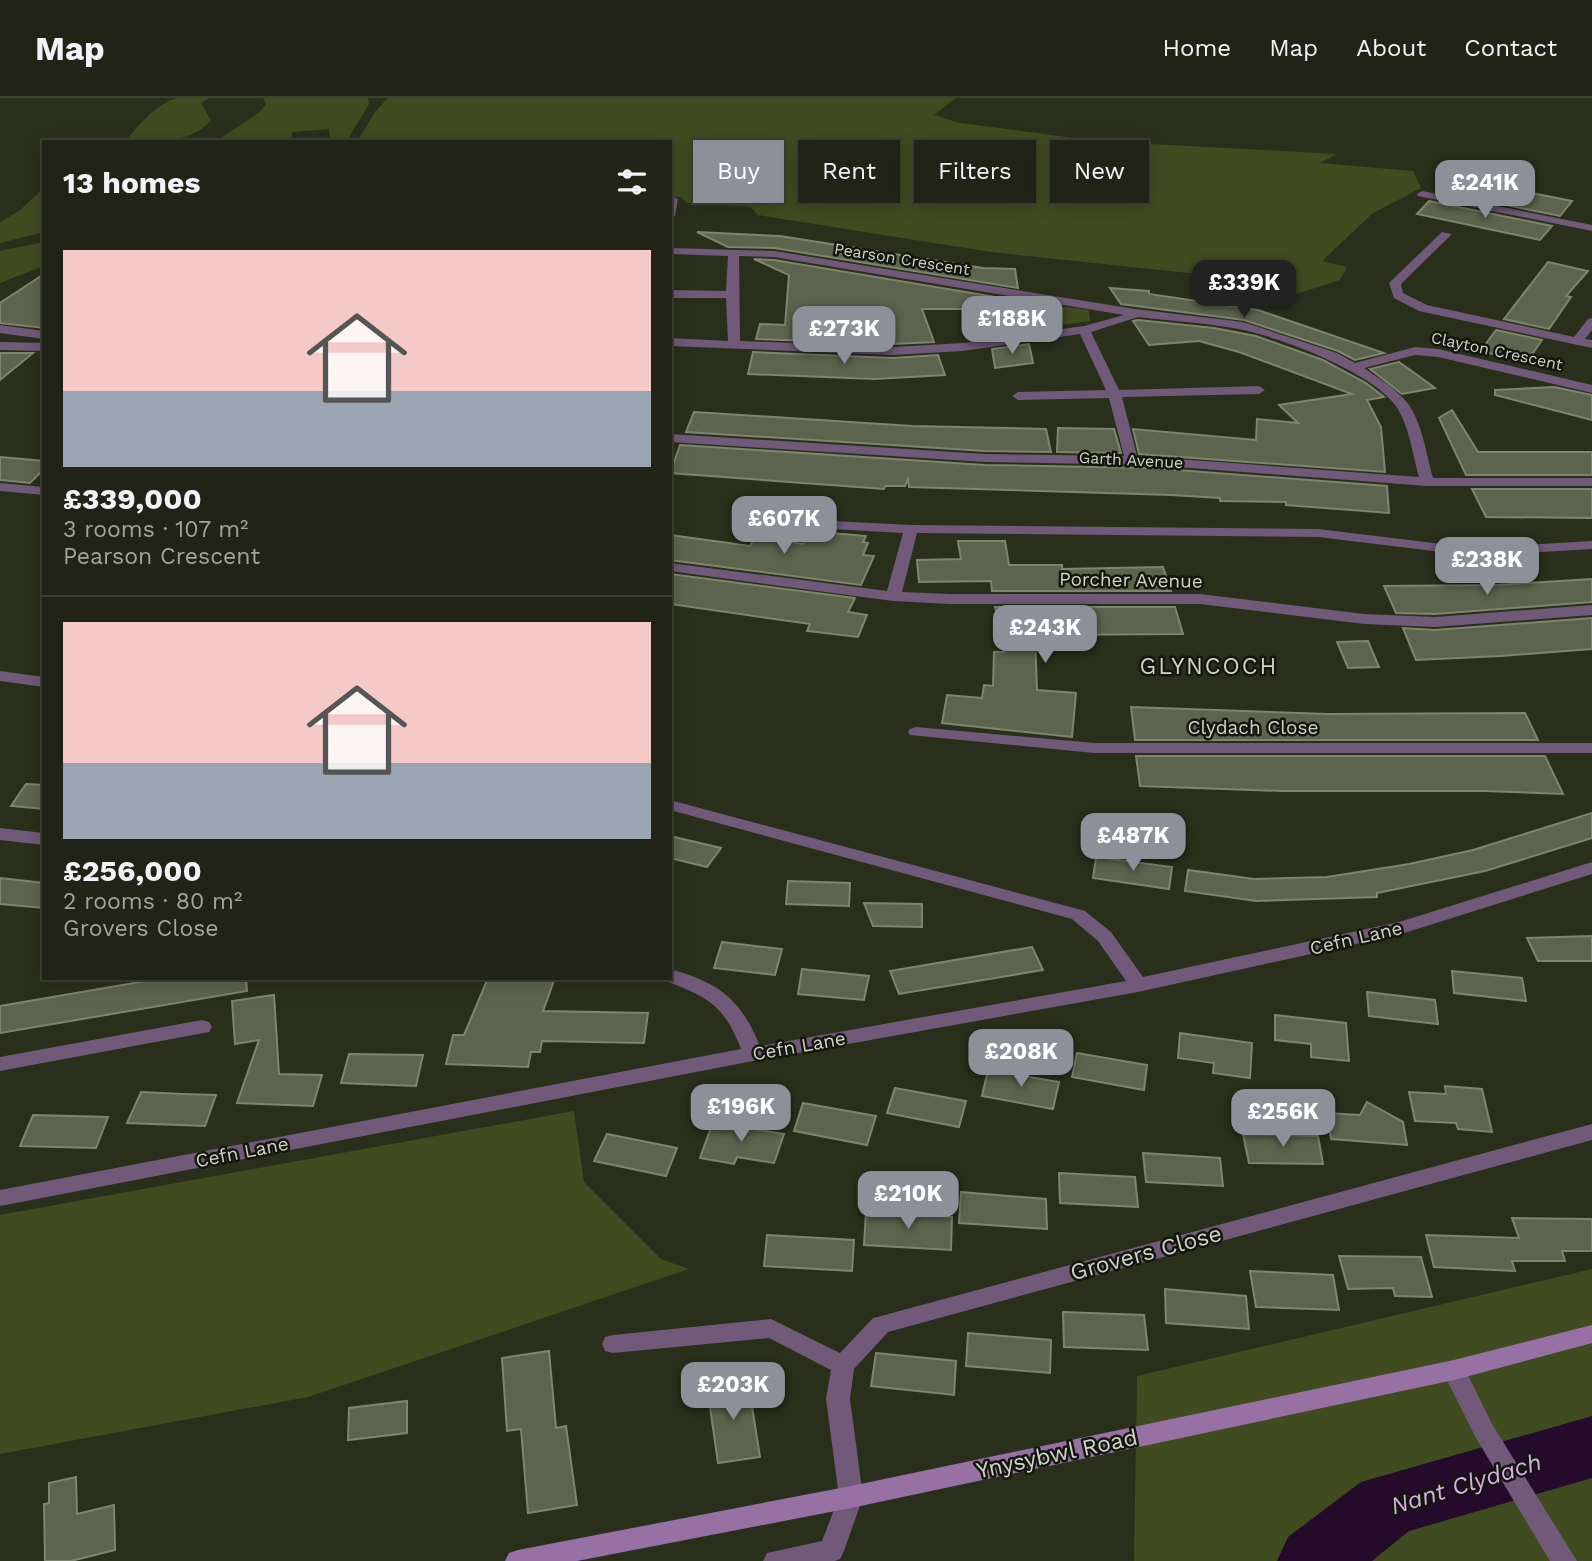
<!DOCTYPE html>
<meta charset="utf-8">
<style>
body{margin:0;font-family:"Work Sans",sans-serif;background:#2d2f22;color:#f1f3f6;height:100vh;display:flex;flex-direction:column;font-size:26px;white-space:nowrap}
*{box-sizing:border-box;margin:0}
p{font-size:23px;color:#a2a4a0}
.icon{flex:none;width:38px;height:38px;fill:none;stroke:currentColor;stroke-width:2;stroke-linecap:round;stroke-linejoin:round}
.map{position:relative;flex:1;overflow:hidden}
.sheet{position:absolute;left:42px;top:42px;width:630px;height:840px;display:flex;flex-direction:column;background:#202315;border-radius:0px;box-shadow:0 4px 18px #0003,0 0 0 2px #3d4034}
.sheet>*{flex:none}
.top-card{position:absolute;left:693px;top:42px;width:665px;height:63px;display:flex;gap:14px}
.price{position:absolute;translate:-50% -60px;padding:0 16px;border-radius:14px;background:#8c9099;color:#fff;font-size:23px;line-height:46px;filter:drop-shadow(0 2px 4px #0008)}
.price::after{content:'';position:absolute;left:50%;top:42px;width:21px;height:16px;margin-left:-10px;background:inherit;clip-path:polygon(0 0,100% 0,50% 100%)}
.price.current{background:#222;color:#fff}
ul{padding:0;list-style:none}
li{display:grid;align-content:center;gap:14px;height:371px;padding:0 21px}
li+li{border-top:2px solid #3d4034}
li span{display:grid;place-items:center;height:217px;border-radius:0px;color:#555}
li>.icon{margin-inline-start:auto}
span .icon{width:126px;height:126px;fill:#fffc;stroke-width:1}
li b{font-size:30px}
h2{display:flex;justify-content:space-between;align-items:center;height:84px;padding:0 21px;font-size:30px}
.tag{padding:0 24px;border-radius:0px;background:#202315;box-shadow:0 4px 18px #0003,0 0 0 2px #3d4034;font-size:24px;line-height:63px}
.tag.current{background:#8c9099;color:#fff}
header{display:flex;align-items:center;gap:42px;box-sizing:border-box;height:98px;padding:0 35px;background:#202315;border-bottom:2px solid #3d4034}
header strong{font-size:33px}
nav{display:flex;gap:38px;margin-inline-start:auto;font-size:24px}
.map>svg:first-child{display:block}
</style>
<header>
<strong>Map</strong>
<nav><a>Home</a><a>Map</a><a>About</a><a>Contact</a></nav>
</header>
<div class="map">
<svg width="1592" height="1463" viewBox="0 0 1592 1463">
<rect width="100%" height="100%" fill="#2a2f1c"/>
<!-- green -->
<g fill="#414b20">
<path d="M176 0H210L201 5 211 22C192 45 157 44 130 44L128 40C142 23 155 8 176 0Z"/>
<polygon points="263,0 368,0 369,6 346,44 330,44 329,31 292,34 291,44 215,44 260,14 266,6"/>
<polygon points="388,0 956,0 934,17 960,25 1097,43 1337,56 1320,65 1413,73 1421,90 1373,115 1322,163 1347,169 1340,182 1293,197 1198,176 991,154 758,117 751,109 687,105 681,99 670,98 670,44 357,44 375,14"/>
<polygon points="44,90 44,134 0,145 0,124 19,113"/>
<polygon points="44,144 44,168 0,185 0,153"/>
<polygon points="1037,205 1089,212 1090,223 1039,230"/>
<polygon points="574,1013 584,1084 661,1161 689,1171 308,1299 0,1356 0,1117"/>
<polygon points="1592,1171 1592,1463 1134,1463 1137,1278"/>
</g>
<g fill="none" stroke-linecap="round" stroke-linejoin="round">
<!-- river -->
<polygon fill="#240b2b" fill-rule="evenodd" points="1592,1318 1592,1380 1409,1433 1372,1463 1277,1463 1288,1439 1361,1384"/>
</g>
<!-- building -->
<g fill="#5d644e" stroke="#7e856e" stroke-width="2">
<polygon points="1450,78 1467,82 1572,103 1560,118 1437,93"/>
<polygon points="1429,103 1552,128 1540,142 1417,116"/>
<polygon points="697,134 780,138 983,170 1015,171 1018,190 774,150 728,149"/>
<polygon points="754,161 774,162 1020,203 1027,233 990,239 985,211 922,211 934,244 893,246 756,241 760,226 785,227 789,177"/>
<polygon points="1548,164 1588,173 1566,198 1571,199 1549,231 1504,221"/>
<polygon points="44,176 44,230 0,225 0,205"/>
<polygon points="1110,190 1149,193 1149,196 1258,212 1384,255 1355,262 1338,253 1244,222 1121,206"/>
<polygon points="1138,222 1214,230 1256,238 1323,262 1366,285 1384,299 1367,302 1381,329 1385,374 1139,356 1133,331 1256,342 1257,321 1298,325 1279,307 1352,296 1239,254 1199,243 1149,247 1133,223"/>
<polygon points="1496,232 1542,242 1529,261 1480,254"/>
<polygon points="1029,246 1033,265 995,270 992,251"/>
<polygon points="753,254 893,260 938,257 945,277 874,281 748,276"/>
<polygon points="0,255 33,255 0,282"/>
<polygon points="1399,264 1413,274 1435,290 1402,296 1370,271"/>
<polygon points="1554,289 1592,297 1592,322 1495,297 1495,292"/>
<polygon points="1452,312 1478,354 1592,354 1592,377 1466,377 1439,320"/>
<polygon points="694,314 912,328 1046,331 1051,354 985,353 686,334"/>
<polygon points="1058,330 1114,331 1121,355 1057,354"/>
<polygon points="680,347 985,367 1151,370 1387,388 1389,415 1286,407 1286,404 1220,403 1220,400 1171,397 909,389 908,381 905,388 885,388 884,391 670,375"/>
<polygon points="0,359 44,363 44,371 30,385 0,382"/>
<polygon points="1472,391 1592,391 1592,420 1486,419"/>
<polygon points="809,433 866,438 863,444 868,445 863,457 874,458 861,487 670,462 670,437 750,448 755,439 803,446"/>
<polygon points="958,443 1005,443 1009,467 1062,467 1062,471 1163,469 1171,493 992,493 991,483 919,484 917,462 961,461"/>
<polygon points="670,476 855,500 848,514 867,517 858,539 807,533 810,526 670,506"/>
<polygon points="1592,481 1592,504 1435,516 1396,515 1384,488 1496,487"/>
<polygon points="995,509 1175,509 1183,536 1035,537 1037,592 1076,595 1072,639 942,625 947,597 982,600 984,587 993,588 994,554 1004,554"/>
<polygon points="1592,520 1592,551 1501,558 1416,562 1403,530 1435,532"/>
<polygon points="1368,543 1379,569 1348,570 1337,544"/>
<polygon points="1131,609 1328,616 1525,615 1538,642 1135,642"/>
<polygon points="1136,658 1545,658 1563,696 1484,693 1282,693 1140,688"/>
<polygon points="26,686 44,687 44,711 11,708"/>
<polygon points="1592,715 1592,740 1485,773 1377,795 1377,799 1256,803 1185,793 1188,772 1254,781 1327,779 1409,766 1473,752"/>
<polygon points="670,738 721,750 707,769 670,760"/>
<polygon points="1096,759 1172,769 1169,791 1093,780"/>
<polygon points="0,780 44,785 44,810 0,806"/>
<polygon points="788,783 850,785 849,808 786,806"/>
<polygon points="864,805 922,806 922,829 873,828"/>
<polygon points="1592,838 1592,863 1538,863 1527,840"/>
<polygon points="722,844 782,851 775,877 714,870"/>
<polygon points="1032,849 1043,872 899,896 890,873"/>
<polygon points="802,871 869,878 864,902 798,896"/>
<polygon points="1452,873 1522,880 1526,903 1454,895"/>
<polygon points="163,880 246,880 247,893 0,935 0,908"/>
<polygon points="488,880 555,880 543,913 648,915 644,945 542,943 540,954 531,954 528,969 446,966 453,937 464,937"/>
<polygon points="1367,894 1435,902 1438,926 1369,918"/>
<polygon points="274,897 279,976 322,977 313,1008 237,1005 259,942 235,946 232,903"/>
<polygon points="1275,917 1346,925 1349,963 1311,959 1311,946 1275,942"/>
<polygon points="1180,935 1252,945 1250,980 1213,975 1214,965 1178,960"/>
<polygon points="1077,955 1147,967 1144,992 1072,979"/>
<polygon points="349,956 423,957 416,988 341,985"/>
<polygon points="988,972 1059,984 1053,1011 982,998"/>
<polygon points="1445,988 1482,991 1492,1034 1458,1031 1456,1025 1415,1023 1409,994 1446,996"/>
<polygon points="895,990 966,1003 959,1029 887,1015"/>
<polygon points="141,994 182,996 216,997 205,1028 127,1025"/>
<polygon points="1367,1004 1403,1024 1407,1047 1331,1041 1327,1015 1360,1017"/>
<polygon points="803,1005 876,1018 867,1047 794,1033"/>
<polygon points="33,1017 73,1018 108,1019 96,1050 20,1048"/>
<polygon points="713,1024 784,1036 774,1065 737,1059 734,1066 700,1060"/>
<polygon points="607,1036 677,1050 666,1078 594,1063"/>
<polygon points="1243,1036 1318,1038 1323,1066 1249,1065"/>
<polygon points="1143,1055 1220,1060 1223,1088 1146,1084"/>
<polygon points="1059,1075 1135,1079 1138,1109 1060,1105"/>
<polygon points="961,1094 1046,1101 1047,1131 959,1125"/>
<polygon points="866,1114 952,1119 951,1152 864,1147"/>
<polygon points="1512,1120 1592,1121 1592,1153 1562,1153 1565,1163 1512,1163 1515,1173 1434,1169 1426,1137 1519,1140"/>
<polygon points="767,1137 854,1142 852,1173 764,1168"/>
<polygon points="1339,1158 1421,1159 1432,1199 1395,1198 1393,1190 1348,1191"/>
<polygon points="1250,1173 1333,1177 1339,1212 1256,1209"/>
<polygon points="1165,1191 1246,1198 1249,1231 1166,1225"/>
<polygon points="1063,1214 1144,1217 1148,1252 1064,1249"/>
<polygon points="968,1235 1051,1242 1050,1275 966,1268"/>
<polygon points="549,1253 556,1330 566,1328 577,1407 528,1415 521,1331 507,1333 502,1260"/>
<polygon points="876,1255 956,1263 954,1297 871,1288"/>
<polygon points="748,1283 760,1359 718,1365 707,1288"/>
<polygon points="407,1303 407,1335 348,1342 349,1310"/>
<polygon points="76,1379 77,1416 114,1407 115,1452 71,1463 45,1463 44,1406 49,1405 49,1385"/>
</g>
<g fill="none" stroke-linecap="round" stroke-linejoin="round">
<!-- minor -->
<g fill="#715979" fill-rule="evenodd">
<polygon points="1422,93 1592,127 1592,133 1418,98 1417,96"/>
<polygon points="670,98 678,101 675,118 670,121"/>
<polygon points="1442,134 1452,136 1401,186 1403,195 1427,207 1574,239 1588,221 1592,220 1592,232 1585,241 1592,242 1592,250 1419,213 1394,200 1389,185 1391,183"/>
<path d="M670 150 774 153 1135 211 1243 224 1337 255 1355 265 1415 249 1438 251 1592 287V295L1438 259 1415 257 1364 270C1378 280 1393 289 1404 301 1422 320 1426 356 1433 380H1592V388H1427L1151 367 985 364 670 344V336L985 356 1124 358 1109 300 1018 302 1012 298 1018 294 1106 292 1080 236 963 253 893 257 670 248V240L728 243 726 200H670V192L726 193 728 158 670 156ZM739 158 774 159 1124 217 1084 228 963 245 893 249 740 243ZM1138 219C1172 223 1206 225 1239 231 1280 239 1372 274 1396 308 1409 327 1413 358 1419 379L1137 358 1122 299 1259 296 1265 292 1259 288 1119 292 1091 234Z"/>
<polygon points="0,227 44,233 44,241 0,235"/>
<polygon points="0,244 44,245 44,253 0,252"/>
<polygon points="0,385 44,389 44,397 0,393"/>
<polygon points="750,419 911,427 1318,431 1475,450 1592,443 1592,451 1475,458 1318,439 917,435 902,494 950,496 1200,496 1364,516 1435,519 1592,507 1592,517 1435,529 1364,526 1200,506 950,506 893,503 670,473 670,465 887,493 903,435 745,426 743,423"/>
<polygon points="0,573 44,579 44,589 0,583"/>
<polygon points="916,629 1094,645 1592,645 1592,655 1094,655 910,637 908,634 910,631"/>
<path d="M670 702 1085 813 1111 834 1143 879 1399 824 1592 764V776L1401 836 1138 894 753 963 0 1108V1092L741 951C724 906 706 898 663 882L670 880V871C718 884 741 901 760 948L1126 883 1098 843 1072 821 670 712Z"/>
<polygon points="0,730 44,735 44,747 0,742"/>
<polygon points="202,922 209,924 212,929 209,934 0,973 0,959"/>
<polygon points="1592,1026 1592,1042 888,1234 854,1271 850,1301 863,1399 844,1453 840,1461 835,1463 763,1463 767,1455 822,1443 839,1399 826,1301 831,1272 769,1240 613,1255 605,1253 602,1246 605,1239 613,1237 771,1221 840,1255 873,1220 881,1218"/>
<polygon points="1454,1262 1462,1265 1492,1326 1577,1463 1550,1463 1476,1340 1442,1272 1446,1265"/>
</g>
<!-- secondary -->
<polygon fill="#9771a4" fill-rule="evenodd" points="1592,1227 1592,1245 1454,1282 851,1410 577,1463 505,1463 509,1455 518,1452 851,1388 1454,1262"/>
</g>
<g text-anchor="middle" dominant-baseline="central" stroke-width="5" stroke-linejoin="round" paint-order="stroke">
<!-- far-street labels -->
<g font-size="16" fill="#d0d4c8" stroke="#14160e">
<text transform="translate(902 161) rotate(9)">Pearson Crescent</text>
<text transform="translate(1497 253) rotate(12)">Clayton Crescent</text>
<text transform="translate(1131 362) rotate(3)">Garth Avenue</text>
</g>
<!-- street labels -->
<g font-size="19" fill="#d0d4c8" stroke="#14160e">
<text transform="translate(1131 482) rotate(1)">Porcher Avenue</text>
<text x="1253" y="629">Clydach Close</text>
<text transform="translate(1356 840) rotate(-13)">Cefn Lane</text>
<text transform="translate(799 948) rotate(-10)">Cefn Lane</text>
<text transform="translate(242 1054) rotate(-11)">Cefn Lane</text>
</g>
<!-- quarter labels -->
<g font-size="23" letter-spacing="2" fill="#d0d4c8" stroke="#14160e">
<text x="1209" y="568">GLYNCOCH</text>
</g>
<!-- near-street labels -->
<g font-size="23" fill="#d0d4c8" stroke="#14160e">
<text transform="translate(1146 1155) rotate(-15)">Grovers Close</text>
<text transform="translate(1057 1356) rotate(-12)">Ynysybwl Road</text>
</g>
<!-- near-water labels -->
<g font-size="24" font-style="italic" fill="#dbadeb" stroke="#14160e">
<text transform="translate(1466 1386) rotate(-17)">Nant Clydach</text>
</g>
</g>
</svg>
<b class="price" style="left:1485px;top:122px">£241K</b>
<b class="price current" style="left:1244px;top:222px">£339K</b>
<b class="price" style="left:1012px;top:258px">£188K</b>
<b class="price" style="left:844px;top:268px">£273K</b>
<b class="price" style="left:784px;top:458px">£607K</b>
<b class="price" style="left:1487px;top:499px">£238K</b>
<b class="price" style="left:1045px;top:567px">£243K</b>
<b class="price" style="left:1133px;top:775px">£487K</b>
<b class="price" style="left:1021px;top:991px">£208K</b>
<b class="price" style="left:741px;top:1046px">£196K</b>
<b class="price" style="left:1283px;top:1051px">£256K</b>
<b class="price" style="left:908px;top:1133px">£210K</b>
<b class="price" style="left:733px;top:1324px">£203K</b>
<div class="top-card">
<a class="tag current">Buy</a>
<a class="tag">Rent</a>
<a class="tag">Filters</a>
<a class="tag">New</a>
</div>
<section class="sheet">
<h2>13 homes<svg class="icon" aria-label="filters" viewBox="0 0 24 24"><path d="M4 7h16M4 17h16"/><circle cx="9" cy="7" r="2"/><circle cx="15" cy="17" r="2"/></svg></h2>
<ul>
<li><span style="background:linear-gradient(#f6c9c9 65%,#9aa5b1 0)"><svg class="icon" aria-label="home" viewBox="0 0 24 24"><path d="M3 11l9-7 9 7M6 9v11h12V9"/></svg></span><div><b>£339,000</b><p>3 rooms · 107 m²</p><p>Pearson Crescent</p></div></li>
<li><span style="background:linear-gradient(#f6c9c9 65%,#9aa5b1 0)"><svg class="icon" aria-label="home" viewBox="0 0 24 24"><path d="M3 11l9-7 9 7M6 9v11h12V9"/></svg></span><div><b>£256,000</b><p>2 rooms · 80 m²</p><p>Grovers Close</p></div></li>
</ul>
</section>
</div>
